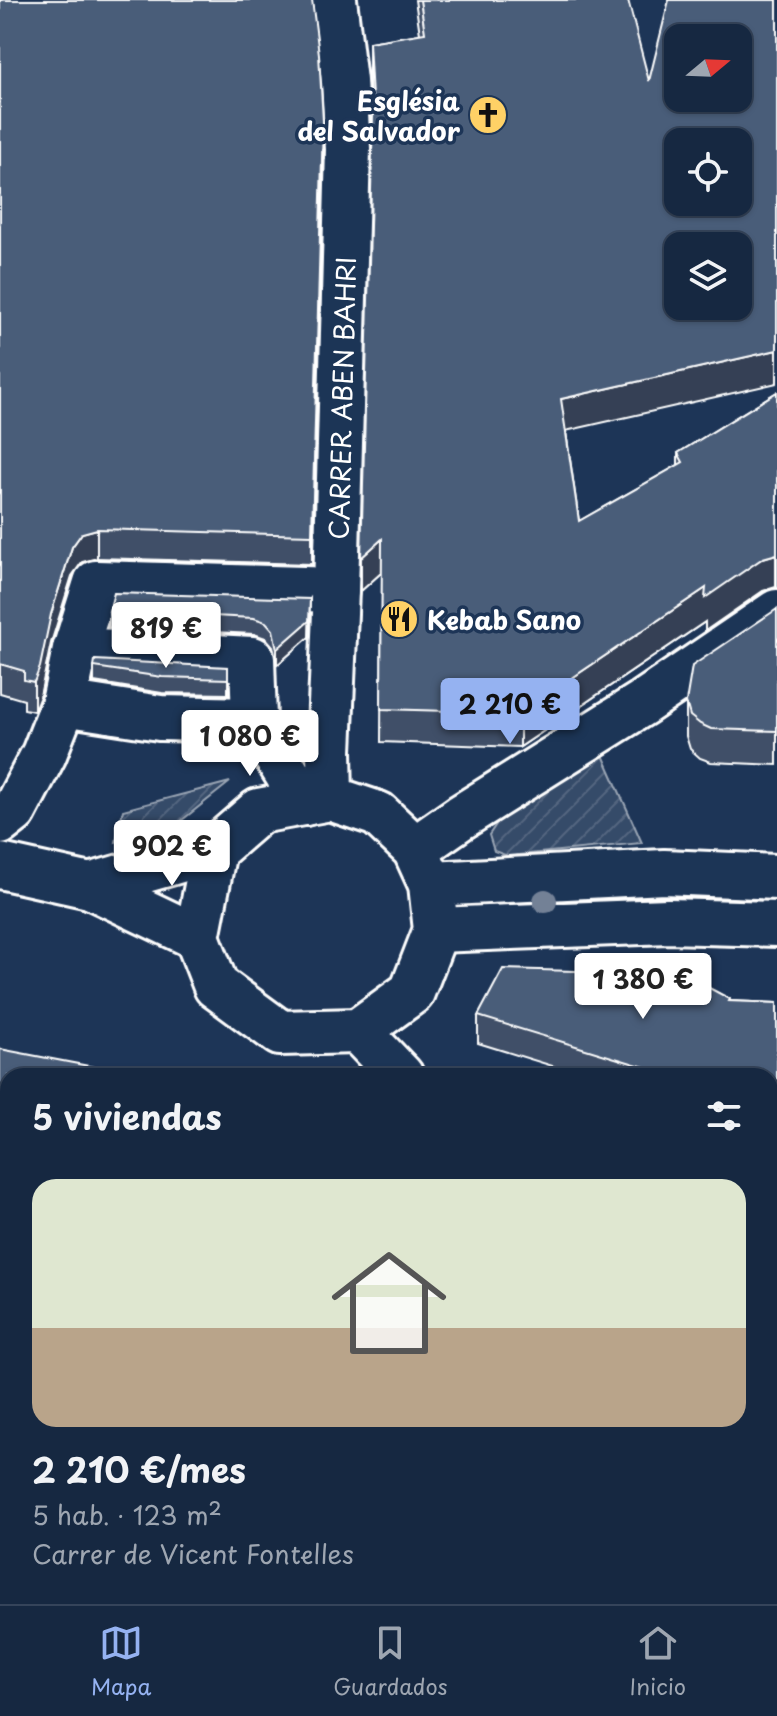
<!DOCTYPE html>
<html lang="es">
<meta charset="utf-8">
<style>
body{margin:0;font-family:"Playpen Sans",sans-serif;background:#23344c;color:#f1f3f6;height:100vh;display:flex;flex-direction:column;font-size:30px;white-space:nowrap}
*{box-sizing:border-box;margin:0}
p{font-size:26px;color:#9ea6b1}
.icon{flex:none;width:44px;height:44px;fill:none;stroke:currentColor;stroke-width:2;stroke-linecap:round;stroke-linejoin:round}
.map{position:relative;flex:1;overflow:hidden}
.side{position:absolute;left:0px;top:1068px;width:778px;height:536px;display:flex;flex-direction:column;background:#162841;border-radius:24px 24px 0 0;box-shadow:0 2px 6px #0004,0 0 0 2px #35445a}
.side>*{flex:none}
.needle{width:52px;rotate:71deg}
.buttons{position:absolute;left:664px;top:24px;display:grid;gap:16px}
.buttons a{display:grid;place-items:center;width:88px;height:88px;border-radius:16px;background:#162841;box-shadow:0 2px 6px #0004,0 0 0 2px #35445a;font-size:40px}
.price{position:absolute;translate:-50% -68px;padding:0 18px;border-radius:8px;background:#fff;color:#222;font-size:26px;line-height:52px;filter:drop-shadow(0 2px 4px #0008)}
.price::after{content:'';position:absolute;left:50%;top:48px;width:24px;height:18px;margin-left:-12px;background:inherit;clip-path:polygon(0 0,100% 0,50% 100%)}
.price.on{background:#95b2f1;color:#111}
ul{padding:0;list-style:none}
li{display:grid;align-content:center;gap:16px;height:424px;padding:0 32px}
li span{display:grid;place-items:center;height:248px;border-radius:24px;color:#555}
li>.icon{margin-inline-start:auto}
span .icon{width:144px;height:144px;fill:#fffc;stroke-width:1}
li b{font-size:34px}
h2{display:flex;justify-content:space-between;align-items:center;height:96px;padding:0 32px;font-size:34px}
.tabs{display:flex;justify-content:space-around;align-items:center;height:112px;border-top:2px solid #35445a;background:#162841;font-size:22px;color:#9ea6b1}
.tabs a{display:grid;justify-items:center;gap:4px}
.tabs .on{color:#95b2f1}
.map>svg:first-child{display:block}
</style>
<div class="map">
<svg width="777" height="1604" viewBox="0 0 777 1604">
<defs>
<pattern id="garden-furrows" width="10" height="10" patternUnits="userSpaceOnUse" patternTransform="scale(2)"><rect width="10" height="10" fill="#364b69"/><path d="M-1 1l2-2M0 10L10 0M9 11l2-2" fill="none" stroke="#546680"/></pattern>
</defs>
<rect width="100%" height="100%" fill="#1d3557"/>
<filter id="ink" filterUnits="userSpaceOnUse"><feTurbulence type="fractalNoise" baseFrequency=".0125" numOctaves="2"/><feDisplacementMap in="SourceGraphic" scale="16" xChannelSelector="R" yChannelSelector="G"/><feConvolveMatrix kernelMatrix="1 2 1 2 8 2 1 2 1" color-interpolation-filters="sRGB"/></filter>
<g filter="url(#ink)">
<!-- garden -->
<g fill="url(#garden-furrows)" stroke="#9aa5b4" stroke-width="2">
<polygon points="603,755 642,843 508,856 494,851 489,835 499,820"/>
<polygon points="230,782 172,828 116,842 123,810"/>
</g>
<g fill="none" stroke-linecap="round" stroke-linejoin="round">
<defs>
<g id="minor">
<polyline points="75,650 252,659 254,720 305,803"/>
<polyline points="64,703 160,718 254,720"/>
<path id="s1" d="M330 798 329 751 336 590 348 149 344 81 334 0"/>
<polyline points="0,822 14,811 44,754 64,703 75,650 96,583 336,590"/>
<polyline points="415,849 461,817 643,703 777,612"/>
<polyline points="358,1031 401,1076"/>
<polyline points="770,1223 777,1226"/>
</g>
<g id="major">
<polygon points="330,798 378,814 415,849 431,884 436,930 412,992 358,1031 280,1033 216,986 197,937 214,850 259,811"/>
<polyline points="0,866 90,886 197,937"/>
<polyline points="431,884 664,872 777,877"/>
<polyline points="90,886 214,850"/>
<polyline points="436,930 668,921 777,924"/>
</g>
</defs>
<!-- minor casing -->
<use href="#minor" stroke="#fff" stroke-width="50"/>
<!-- major casing -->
<use href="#major" stroke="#fff" stroke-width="50"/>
<!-- minor -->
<use href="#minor" stroke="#1d3557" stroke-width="44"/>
<!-- major -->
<use href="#major" stroke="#1d3557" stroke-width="44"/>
<defs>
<g id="rail">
<polyline points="0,1282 8,1283"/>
<polyline points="0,1318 8,1320"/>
<polyline points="770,1422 777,1423"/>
<polyline points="770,1458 777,1459"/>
</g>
</defs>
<!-- rail casing -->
<use href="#rail" stroke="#fff" stroke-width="9"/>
<!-- rail -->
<use href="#rail" stroke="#1d3557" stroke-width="6" stroke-dasharray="18" stroke-linecap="butt"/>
</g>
<!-- trees -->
<circle fill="#738196" cx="545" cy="901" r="12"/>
<!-- wall -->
<g fill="#405068" stroke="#fff" stroke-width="2">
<polygon points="0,0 323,149 312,564 97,558 82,562 72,576 51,643 40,696 34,711 24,709 24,700 0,693"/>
<polygon points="415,0 628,0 566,431 579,521 678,465 678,453 777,392 777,587 763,591 705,631 705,622 520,747 381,742 382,572 361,591 372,139 369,76 369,42 420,34"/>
<polygon points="777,609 777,765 711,762 700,758 690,749 686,736 686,702"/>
<polygon points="109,611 310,614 309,637 277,665 273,646 266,638 254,634 109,627"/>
<polygon points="94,667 228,667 228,694 162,693 94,682"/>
<polygon points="730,1001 777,1003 777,1135 770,1133 770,1076 585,1076 478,1043 478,1016"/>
<polygon points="0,1049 8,1076 8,1154 0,1152"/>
</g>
<!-- shaded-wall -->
<g fill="#344155" stroke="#fff" stroke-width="2">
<polygon points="323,121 323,149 312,564 312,535"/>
<polygon points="777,350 777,383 561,432 561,399"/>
<polygon points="97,529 97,558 82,562 72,576 51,643 40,696 34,711 34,682 51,614 72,547 82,533"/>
<polygon points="382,539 382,572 361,591 361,558"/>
<polygon points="776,554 776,587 763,591 705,631 705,622 520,747 520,713 706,588 763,558"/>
<polygon points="310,599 309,637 277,665 277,649"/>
</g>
<!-- building -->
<g fill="#4a5d79" stroke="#fff" stroke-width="2" fill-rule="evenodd">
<polygon points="0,0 312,0 319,54 323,121 312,535 97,529 82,533 72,547 51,614 40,667 34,682 24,680 24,671 0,664"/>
<path d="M420 0H628L649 81 669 0H777V350L561 399 579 521 683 462 678 453 777 392V554L763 558 705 598 706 588 520 713 381 709 382 539 361 558 373 116 369 42 425 33ZM678 38H738V98H678ZM678 142H738V202H678ZM678 246H738V306H678Z"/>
<polygon points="114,593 310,599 309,621 277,649 273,630 266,622 254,618 109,611"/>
<polygon points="777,609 777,731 711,729 700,724 690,716 686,702 692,666"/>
<polygon points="95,660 228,667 228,679 162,677 94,667"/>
<polygon points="503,969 683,974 730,999 729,1001 777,1003 777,1108 770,1106 770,1076 674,1076 478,1016"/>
<polygon points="0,1049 141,1076 8,1076 8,1130 0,1129"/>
</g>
</g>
<!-- icons -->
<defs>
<symbol id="church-disc" viewBox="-11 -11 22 22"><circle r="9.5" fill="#ffd166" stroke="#1d3557"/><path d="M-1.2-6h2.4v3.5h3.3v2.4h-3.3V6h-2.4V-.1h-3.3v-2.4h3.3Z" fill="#111"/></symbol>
<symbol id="restaurant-disc" viewBox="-11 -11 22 22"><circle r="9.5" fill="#ffd166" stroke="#1d3557"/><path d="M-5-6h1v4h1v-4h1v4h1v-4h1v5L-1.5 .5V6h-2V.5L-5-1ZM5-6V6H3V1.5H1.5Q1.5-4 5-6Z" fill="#111"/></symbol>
</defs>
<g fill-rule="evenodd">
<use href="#church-disc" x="466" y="93" width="44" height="44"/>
<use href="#restaurant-disc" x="377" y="597" width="44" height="44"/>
</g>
<g text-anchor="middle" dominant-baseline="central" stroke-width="7" stroke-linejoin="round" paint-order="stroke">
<!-- poi labels -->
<g font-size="26" font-weight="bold" fill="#fff" stroke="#1d3557" text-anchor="end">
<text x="460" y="100">Església<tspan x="460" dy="30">del Salvador</tspan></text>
<text x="427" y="619" text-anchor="start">Kebab Sano</text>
</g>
<!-- street labels -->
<g font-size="26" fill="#fff" stroke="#1d3557">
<text stroke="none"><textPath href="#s1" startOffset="400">CARRER ABEN BAHRI</textPath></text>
</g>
</g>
</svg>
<div class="buttons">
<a><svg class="needle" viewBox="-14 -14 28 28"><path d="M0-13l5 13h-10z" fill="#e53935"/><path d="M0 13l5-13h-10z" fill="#9ea6b1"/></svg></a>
<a><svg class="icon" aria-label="locate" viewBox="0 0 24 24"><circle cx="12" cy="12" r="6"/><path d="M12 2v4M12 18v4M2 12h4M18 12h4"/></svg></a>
<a><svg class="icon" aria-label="layers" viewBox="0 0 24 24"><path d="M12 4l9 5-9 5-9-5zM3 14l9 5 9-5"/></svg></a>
</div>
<b class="price" style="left:166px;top:670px">819 €</b>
<b class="price on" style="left:510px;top:746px">2 210 €</b>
<b class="price" style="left:250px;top:778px">1 080 €</b>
<b class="price" style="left:172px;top:888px">902 €</b>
<b class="price" style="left:643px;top:1021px">1 380 €</b>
<section class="side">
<h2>5 viviendas<svg class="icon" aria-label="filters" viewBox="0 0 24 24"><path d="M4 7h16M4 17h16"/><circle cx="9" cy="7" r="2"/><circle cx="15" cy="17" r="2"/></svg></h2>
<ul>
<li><span style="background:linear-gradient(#dfe7d0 60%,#b9a48a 0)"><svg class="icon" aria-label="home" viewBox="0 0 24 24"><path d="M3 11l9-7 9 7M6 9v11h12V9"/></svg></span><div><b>2 210 €/mes</b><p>5 hab. · 123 m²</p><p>Carrer de Vicent Fontelles</p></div></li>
</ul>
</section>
</div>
<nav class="tabs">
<a class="on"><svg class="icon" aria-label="map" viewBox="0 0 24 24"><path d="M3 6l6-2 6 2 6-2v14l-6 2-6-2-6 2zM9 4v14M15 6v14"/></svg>Mapa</a>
<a><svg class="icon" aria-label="saved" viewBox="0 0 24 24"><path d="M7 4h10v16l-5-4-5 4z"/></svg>Guardados</a>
<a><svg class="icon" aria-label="home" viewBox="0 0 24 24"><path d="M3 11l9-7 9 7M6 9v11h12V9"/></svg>Inicio</a>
</nav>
